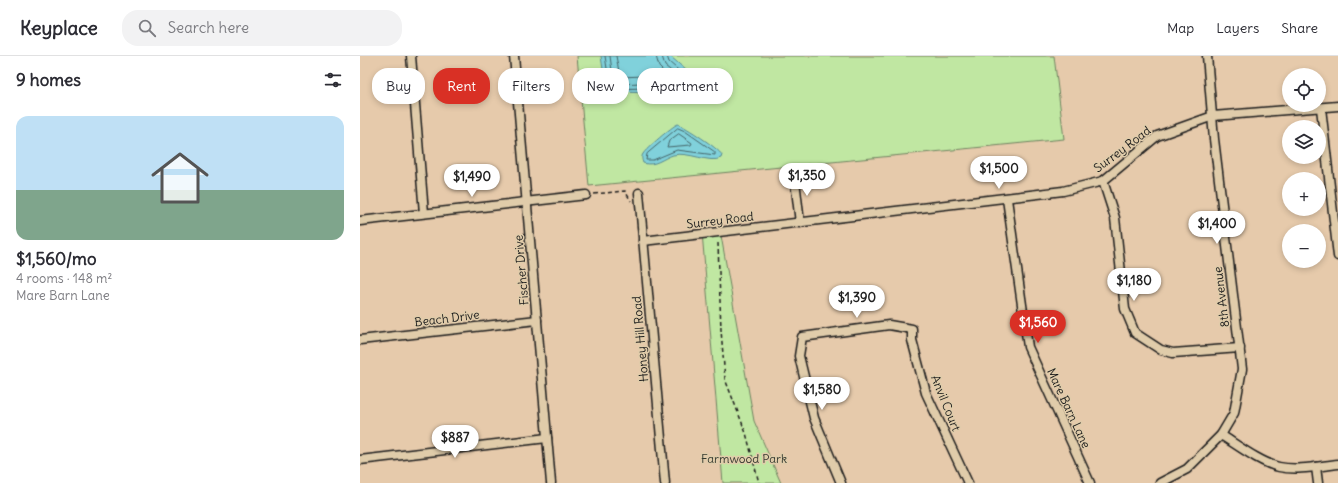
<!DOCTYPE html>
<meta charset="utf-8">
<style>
body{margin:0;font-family:Delius,sans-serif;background:#f2f2f3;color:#2b2b33;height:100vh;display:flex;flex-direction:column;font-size:15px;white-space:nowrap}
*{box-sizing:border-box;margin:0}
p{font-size:13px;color:#7c7c81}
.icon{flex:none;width:22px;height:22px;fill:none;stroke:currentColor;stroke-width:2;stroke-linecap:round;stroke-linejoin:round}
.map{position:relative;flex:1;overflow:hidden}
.details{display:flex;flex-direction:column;background:#fff;width:360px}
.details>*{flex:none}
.hud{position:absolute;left:12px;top:12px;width:380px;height:36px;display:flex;gap:8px}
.tools{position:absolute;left:922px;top:12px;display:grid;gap:8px}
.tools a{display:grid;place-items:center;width:44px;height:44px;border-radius:50%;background:#fff;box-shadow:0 2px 6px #0003;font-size:20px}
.price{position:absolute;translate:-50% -34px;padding:0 9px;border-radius:14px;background:#fff;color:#222;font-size:13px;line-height:26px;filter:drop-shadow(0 1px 2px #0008)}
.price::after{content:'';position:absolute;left:50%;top:24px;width:12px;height:9px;margin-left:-6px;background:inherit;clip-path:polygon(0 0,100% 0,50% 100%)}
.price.on{background:#d93025;color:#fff}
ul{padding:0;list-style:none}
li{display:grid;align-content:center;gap:8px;height:212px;padding:0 16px}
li+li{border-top:1px solid #e1e1e2}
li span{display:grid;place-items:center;height:124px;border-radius:12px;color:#555}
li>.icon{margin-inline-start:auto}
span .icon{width:72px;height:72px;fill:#fffc;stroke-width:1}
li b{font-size:17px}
h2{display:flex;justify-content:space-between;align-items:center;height:48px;padding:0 16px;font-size:17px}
.tag{padding:0 14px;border-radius:16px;background:#fff;box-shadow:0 2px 6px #0003;font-size:14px;line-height:36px}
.tag.on{background:#d93025;color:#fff}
header{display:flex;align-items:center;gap:24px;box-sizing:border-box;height:56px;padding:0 20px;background:#fff;border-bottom:1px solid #e1e1e2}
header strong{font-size:19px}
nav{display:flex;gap:22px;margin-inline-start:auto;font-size:14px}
.search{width:280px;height:36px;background:#f2f2f3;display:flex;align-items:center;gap:10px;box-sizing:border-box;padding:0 14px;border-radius:16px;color:#7c7c81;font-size:15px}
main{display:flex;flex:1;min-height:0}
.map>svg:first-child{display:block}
</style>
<header>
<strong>Keyplace</strong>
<div class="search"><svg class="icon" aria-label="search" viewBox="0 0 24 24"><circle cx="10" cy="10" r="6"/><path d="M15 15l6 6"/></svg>Search here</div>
<nav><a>Map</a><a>Layers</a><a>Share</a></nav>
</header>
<main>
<section class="details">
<h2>9 homes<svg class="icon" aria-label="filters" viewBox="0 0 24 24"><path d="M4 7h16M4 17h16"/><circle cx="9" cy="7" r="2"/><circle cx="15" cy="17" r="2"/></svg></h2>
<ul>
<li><span style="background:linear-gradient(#bfe0f5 60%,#7fa58c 0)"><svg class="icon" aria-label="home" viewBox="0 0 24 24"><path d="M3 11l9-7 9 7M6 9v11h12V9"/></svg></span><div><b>$1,560/mo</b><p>4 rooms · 148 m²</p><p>Mare Barn Lane</p></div></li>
</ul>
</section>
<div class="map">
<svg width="978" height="427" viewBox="0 0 978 427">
<rect width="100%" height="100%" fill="#e6caab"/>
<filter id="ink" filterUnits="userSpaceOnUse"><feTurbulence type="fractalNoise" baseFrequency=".025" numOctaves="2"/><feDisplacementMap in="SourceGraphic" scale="8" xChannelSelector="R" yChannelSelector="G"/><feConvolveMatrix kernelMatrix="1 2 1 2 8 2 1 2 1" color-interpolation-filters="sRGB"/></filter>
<g filter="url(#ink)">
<!-- green -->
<g fill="#c0e7a2" stroke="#6e825f">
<polygon points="217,0 694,0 704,83 229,130"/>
<polygon points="360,174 394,365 421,427 363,427 342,176"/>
</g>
<!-- water -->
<g fill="#80d1db" stroke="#58898f">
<polygon points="241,0 310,0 335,22 335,29 326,39 318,41 296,36 255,35 245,27"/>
<path d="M318 68C325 70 359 93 362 99L361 102C350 108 328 95 313 99 303 102 295 111 283 107 282 104 281 101 283 98 286 93 312 70 318 68Z"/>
</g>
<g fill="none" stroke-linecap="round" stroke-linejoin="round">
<!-- shore -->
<g stroke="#446468" stroke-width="1">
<path d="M245 0 249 25 256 31C273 35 290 29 307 33 311 34 314 37 319 37 325 36 331 31 331 25L309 6 307 0"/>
<path d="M250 0 253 22 258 27C272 29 286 25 300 27 307 28 315 33 322 30L325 26 305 10 302 0"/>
<polyline points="256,0 260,21 284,20 306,22 307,19 299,11 296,0"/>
<polygon points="318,72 325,75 355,96 355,99 317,94 293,104 286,104 287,98"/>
<polygon points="319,78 332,87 331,89 307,91 309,85"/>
</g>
<defs>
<g id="street">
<polyline points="51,0 64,157"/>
<polyline points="154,0 191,427"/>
<polyline points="961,52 978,200"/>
<polyline points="434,116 440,167"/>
<polyline points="743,125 755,162 765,253 775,277 801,294 813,297 880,292"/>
<polyline points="279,137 305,427"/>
<polyline points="647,143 668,291 730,427"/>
<polyline points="0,165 226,139"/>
<polyline points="283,185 703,135 743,125 797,80 853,60 978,50"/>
<polyline points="0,284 177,264"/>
<path d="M861 379C877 389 901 407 919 411 938 415 959 410 978 408"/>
<polyline points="0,404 187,382"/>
<polyline points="956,411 958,427"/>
<polyline points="481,427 454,362 439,300 442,281 529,269 552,273 552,284 566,337 608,427"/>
<polyline points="800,427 827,413 861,379 874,357 882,313 854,83 847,0"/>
</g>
</defs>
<!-- street casing -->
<use href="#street" stroke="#1c1c1c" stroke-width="11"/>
<!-- path -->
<g stroke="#1c1c1c" stroke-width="1.5" stroke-dasharray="4 3" stroke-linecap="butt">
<polyline points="234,138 265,135 271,145"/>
<polyline points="358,187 361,274 365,323 386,377 399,427"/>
</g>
<!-- street -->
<use href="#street" stroke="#e0ccaa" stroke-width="8"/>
</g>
</g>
<g text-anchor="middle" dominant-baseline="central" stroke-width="3" stroke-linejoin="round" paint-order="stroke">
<!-- street labels -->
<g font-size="12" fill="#1c1c1c" stroke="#e0ccaa">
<text transform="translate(762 93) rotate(-37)">Surrey Road</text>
<text transform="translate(360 164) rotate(-7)">Surrey Road</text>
<text transform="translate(161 214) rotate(-95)">Fischer Drive</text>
<text transform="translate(861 241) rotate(-97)">8th Avenue</text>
<text transform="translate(87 262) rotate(-7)">Beach Drive</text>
<text transform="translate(280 283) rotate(-95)">Honey Hill Road</text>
<text transform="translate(586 347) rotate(68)">Anvil Court</text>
<text transform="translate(709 352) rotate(65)">Mare Barn Lane</text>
</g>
<!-- park labels -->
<g font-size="12" fill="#353a30" stroke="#e0ccaa">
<text x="384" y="402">Farmwood Park</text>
</g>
</g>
</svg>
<div class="tools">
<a><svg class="icon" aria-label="locate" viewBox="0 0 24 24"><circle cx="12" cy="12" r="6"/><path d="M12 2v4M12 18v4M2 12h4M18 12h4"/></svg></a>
<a><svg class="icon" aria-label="layers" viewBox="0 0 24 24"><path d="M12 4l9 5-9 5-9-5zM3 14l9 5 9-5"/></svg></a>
<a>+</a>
<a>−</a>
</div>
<b class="price" style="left:639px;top:134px">$1,500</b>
<b class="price" style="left:447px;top:141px">$1,350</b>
<b class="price" style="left:112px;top:142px">$1,490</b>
<b class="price" style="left:857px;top:189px">$1,400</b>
<b class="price" style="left:774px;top:246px">$1,180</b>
<b class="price" style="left:497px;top:263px">$1,390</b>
<b class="price on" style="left:678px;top:288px">$1,560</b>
<b class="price" style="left:462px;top:355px">$1,580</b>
<b class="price" style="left:95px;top:403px">$887</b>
<div class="hud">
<a class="tag">Buy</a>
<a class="tag on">Rent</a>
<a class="tag">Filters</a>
<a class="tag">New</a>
<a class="tag">Apartment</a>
</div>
</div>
</main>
